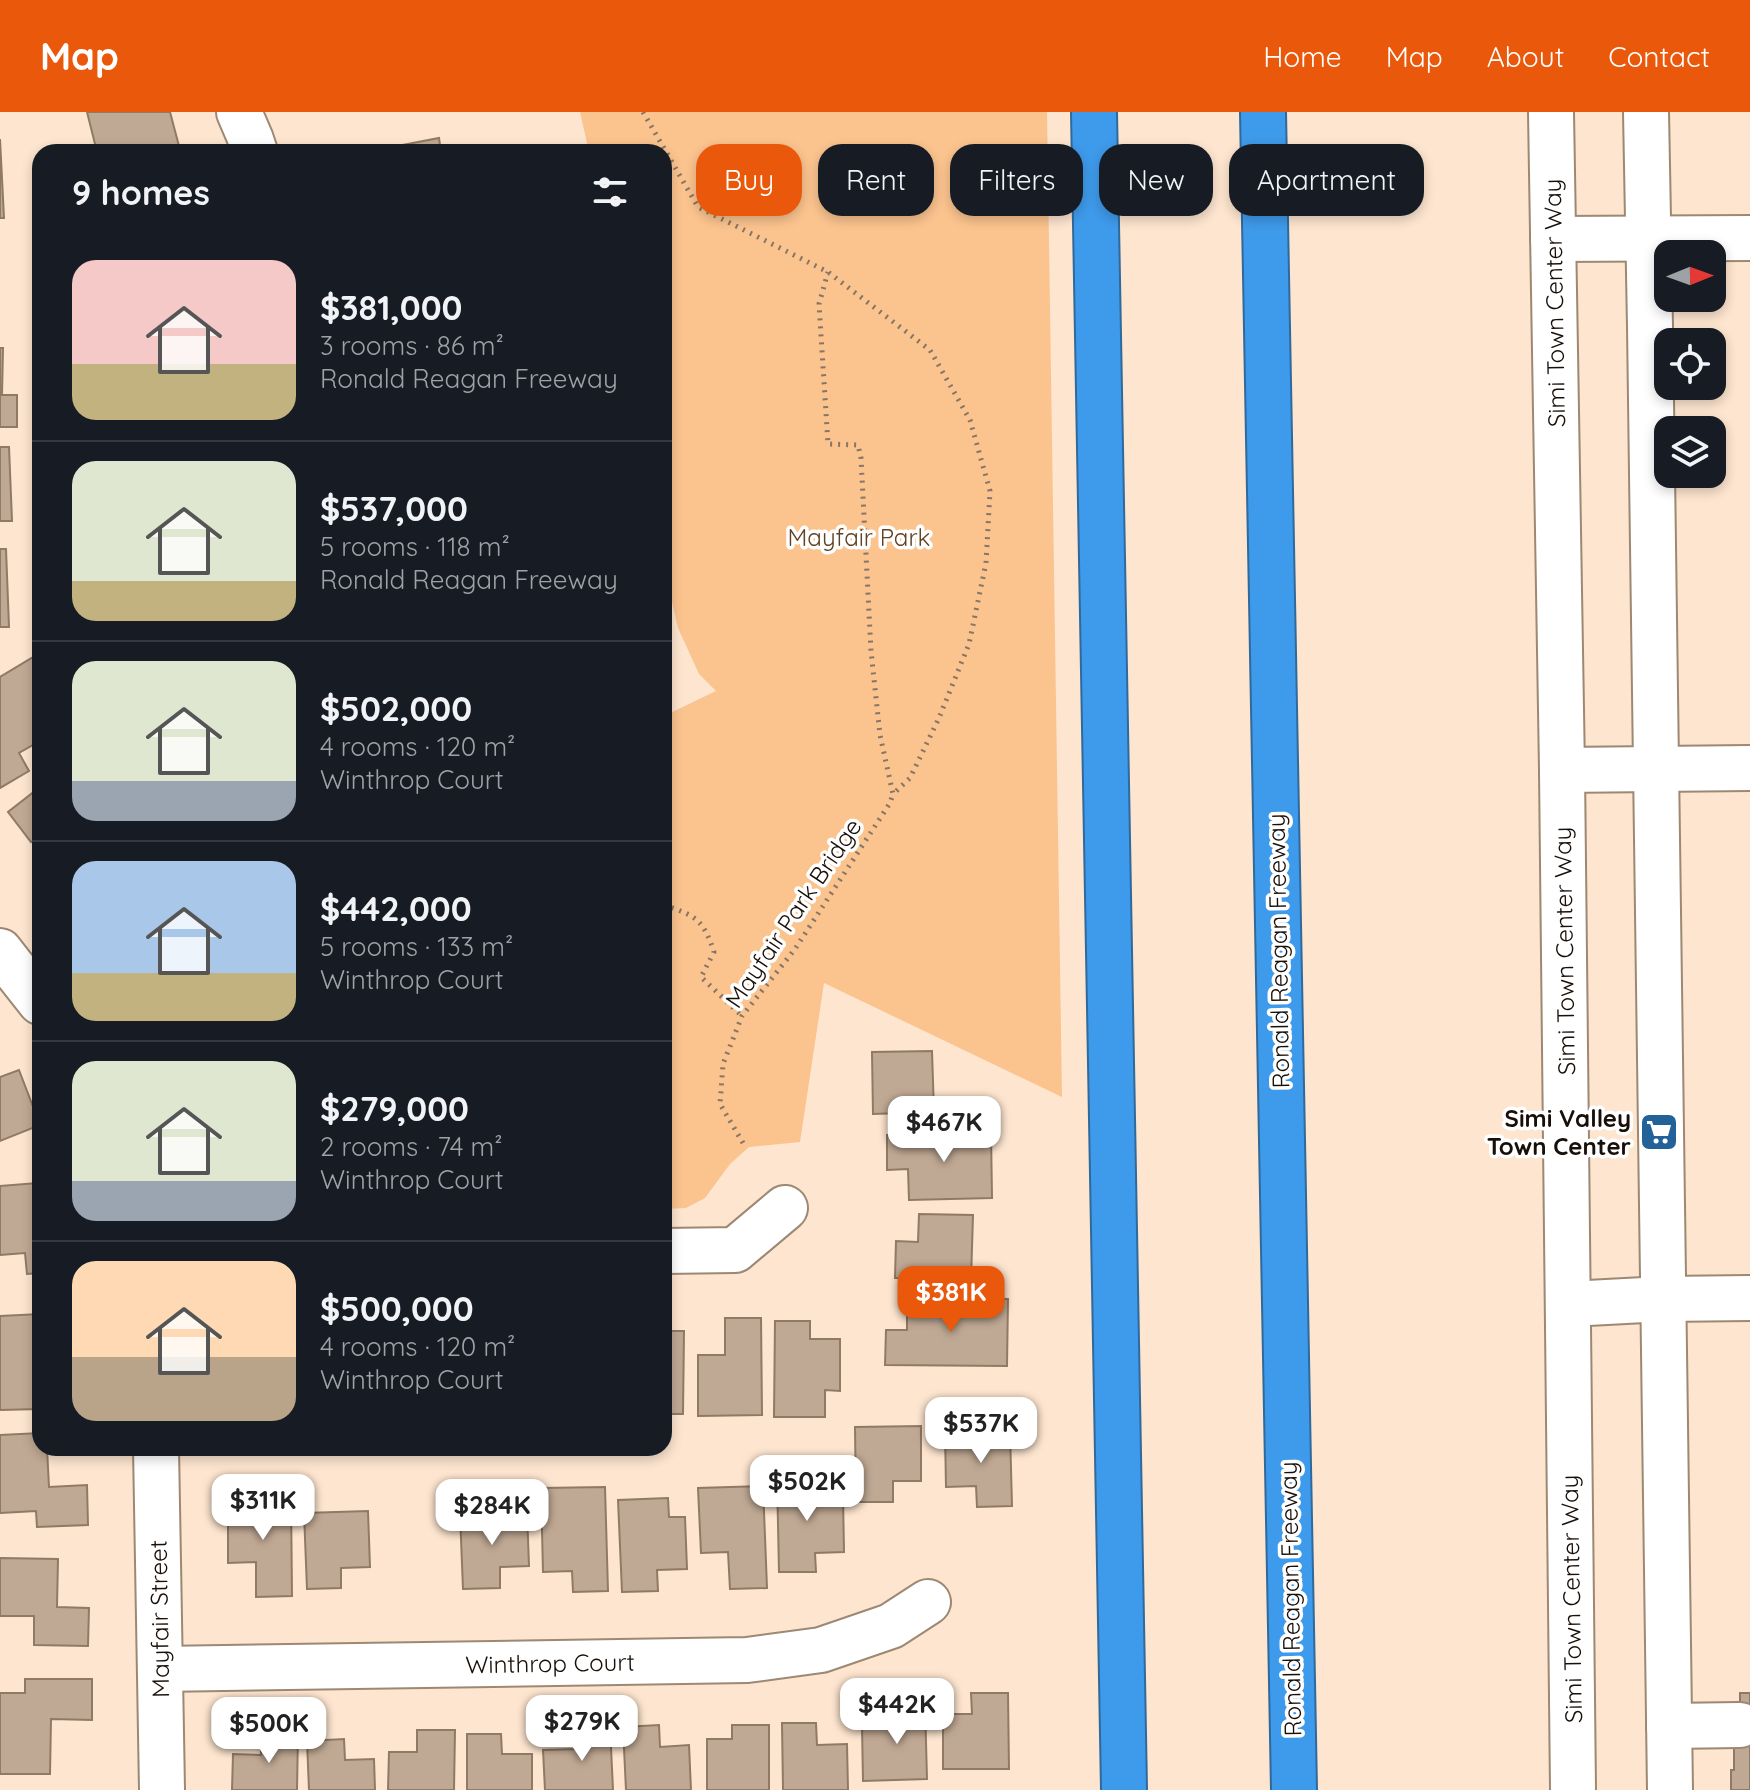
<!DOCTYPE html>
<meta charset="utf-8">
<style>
body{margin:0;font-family:Quicksand,sans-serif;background:#20242c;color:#f1f3f6;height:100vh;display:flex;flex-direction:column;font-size:30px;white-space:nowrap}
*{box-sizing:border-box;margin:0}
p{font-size:26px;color:#9ea1a6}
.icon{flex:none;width:44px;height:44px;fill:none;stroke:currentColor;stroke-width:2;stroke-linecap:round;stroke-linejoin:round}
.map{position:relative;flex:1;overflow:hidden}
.side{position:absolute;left:32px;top:32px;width:640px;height:1312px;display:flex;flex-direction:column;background:#171b24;border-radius:24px;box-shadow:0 4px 12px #0003}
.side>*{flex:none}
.banner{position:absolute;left:696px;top:32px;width:760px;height:72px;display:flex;gap:16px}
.needle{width:52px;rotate:89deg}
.controls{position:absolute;left:1654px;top:128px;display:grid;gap:16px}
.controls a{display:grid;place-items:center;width:72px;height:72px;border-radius:16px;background:#171b24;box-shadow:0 4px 12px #0003;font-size:40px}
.price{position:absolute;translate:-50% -68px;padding:0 18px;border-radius:16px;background:#fff;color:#222;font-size:26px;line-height:52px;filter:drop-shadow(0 2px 4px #0008)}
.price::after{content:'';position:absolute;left:50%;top:48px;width:24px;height:18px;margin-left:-12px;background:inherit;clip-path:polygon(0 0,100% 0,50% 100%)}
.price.selected{background:#ea580c;color:#fff}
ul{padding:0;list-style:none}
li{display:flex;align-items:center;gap:24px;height:200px;padding:0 40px}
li+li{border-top:2px solid #363941}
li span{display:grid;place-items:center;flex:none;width:224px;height:160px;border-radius:24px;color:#555}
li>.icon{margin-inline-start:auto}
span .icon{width:96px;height:96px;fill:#fffc;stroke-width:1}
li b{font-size:34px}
h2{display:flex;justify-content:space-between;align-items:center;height:96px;padding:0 40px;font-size:34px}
.pill{padding:0 28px;border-radius:24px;background:#171b24;box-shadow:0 4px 12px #0003;font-size:28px;line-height:72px}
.pill.selected{background:#ea580c;color:#fff}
header{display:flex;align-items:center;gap:48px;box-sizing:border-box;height:112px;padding:0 40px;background:#ea580c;color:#fff}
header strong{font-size:38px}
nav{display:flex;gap:44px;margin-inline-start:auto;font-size:28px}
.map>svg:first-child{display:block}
</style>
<header>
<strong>Map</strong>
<nav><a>Home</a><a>Map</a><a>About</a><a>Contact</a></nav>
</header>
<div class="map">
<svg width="1750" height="1678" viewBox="0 0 1750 1678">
<rect width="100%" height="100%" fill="#fde5cf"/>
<!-- green -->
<polygon fill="#fbc38e" points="580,0 1047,0 1062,985 824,871 800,1030 749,1035 730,1052 705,1086 686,1096 664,1097 664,604 716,579 699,562 678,516 664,455 664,40 589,40"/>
<!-- building -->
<g fill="#c0a994" stroke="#8f7a66" stroke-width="2">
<polygon points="87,0 170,0 179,34 153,40 97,40"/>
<polygon points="439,26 441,40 366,40"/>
<polygon points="0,27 4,106 0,106"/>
<polygon points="0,236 3,236 2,283 17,283 17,315 0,315"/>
<polygon points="0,335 9,335 12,409 0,409"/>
<polygon points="0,437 6,437 9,515 0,515"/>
<polygon points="35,544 40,553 40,629 19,641 29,659 0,676 0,565"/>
<polygon points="40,675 40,723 31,730 8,700"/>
<polygon points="932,939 934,1000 873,1002 872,940"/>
<polygon points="19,958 40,1013 0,1029 0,965"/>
<polygon points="991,1020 992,1086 909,1088 908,1057 887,1058 887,1023"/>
<polygon points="37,1071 38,1090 40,1090 40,1161 27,1162 25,1141 0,1143 0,1074"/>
<polygon points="919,1102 973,1103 971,1168 895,1166 896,1129 918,1130"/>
<polygon points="907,1186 1008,1187 1007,1254 885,1253 886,1218 907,1218"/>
<polygon points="40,1202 40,1297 0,1298 0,1204"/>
<polygon points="725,1206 761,1206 762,1303 698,1304 698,1243 725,1243"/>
<polygon points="775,1209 810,1209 810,1227 840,1227 840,1279 825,1278 825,1305 774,1305"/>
<polygon points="664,1219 684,1219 683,1302 664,1302"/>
<polygon points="921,1314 921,1369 893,1369 893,1390 856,1390 855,1315"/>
<polygon points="1010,1319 1012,1394 977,1395 976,1374 946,1375 945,1320"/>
<polygon points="40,1321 40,1336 47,1336 49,1375 87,1373 88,1413 37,1415 36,1399 0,1401 0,1323"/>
<polygon points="824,1364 825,1385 843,1384 844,1440 815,1441 816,1460 779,1460 777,1365"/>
<polygon points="763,1374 767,1476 730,1477 728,1440 701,1441 698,1376"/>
<polygon points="605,1375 608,1479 573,1480 572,1459 543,1460 541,1376"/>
<polygon points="668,1386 669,1405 685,1405 687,1457 657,1458 658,1479 622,1480 618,1388"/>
<polygon points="291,1387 292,1484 256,1485 256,1450 228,1451 228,1388"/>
<polygon points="368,1399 370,1455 341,1456 341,1476 307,1477 304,1401"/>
<polygon points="527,1400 529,1454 500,1455 500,1476 463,1477 460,1402"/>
<polygon points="0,1446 58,1447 57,1495 89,1496 88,1534 34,1533 34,1504 0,1504"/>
<polygon points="25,1567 92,1567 92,1608 51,1607 50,1662 0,1662 0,1581 25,1581"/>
<polygon points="971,1581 1008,1581 1009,1657 943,1657 943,1602 972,1602"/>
<polygon points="1740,1581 1750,1581 1750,1678 1731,1678 1731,1658 1734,1658 1734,1630 1740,1630"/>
<polygon points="925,1592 927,1667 863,1669 862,1614 891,1614 890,1593"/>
<polygon points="782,1611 816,1611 817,1633 847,1632 848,1678 783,1678"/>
<polygon points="659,1613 660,1635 689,1633 691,1678 626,1678 623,1615"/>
<polygon points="732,1613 769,1613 769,1678 707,1678 707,1627 732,1627"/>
<polygon points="610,1614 613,1678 545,1678 543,1638 577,1637 576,1615"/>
<polygon points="417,1618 455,1618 454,1678 388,1678 389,1640 417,1640"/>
<polygon points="261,1621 298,1621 297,1678 232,1678 233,1642 261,1643"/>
<polygon points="467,1622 501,1622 502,1642 532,1642 532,1678 467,1678"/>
<polygon points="344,1627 345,1648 374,1647 375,1678 309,1678 307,1629"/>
</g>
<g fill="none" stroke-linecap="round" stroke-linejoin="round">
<defs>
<g id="minor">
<polyline points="239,0 251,28 255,40"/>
<polyline points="1551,0 1562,658 1573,1678"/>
<polyline points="1646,0 1650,214 1670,1678"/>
<polyline points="1553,127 1750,126"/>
<polyline points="1562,658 1750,656"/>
<polyline points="0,839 40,890"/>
<polyline points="664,1139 735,1138 785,1096"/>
<polyline points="1569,1192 1663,1187 1750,1186"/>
<polyline points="156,1336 162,1678"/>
<polyline points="160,1557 747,1548 821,1538 891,1514 928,1490"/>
<polyline points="1669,1614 1740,1613"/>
</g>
<g id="highway">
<polyline points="1094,0 1124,1678"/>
<polyline points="1263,0 1294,1678"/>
</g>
</defs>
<!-- minor casing -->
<use href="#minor" stroke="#9d8873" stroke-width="48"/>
<!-- highway casing -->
<use href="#highway" stroke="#30699b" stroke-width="48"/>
<!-- path -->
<g stroke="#867668" stroke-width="5" stroke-dasharray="2 6" stroke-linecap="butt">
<polyline points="643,0 698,95 828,160 930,238 970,308 990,379 986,451 969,532 939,606 910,666 893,682 880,623 871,539 861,346 858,333 828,332 819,192 828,160"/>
<path d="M664 793C696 804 703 807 714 840L701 865 742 904"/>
<polyline points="743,1031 720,992 723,952 742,904 795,837 890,691 893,682"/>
</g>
<!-- minor -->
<use href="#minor" stroke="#fff" stroke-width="44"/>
<!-- highway -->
<use href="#highway" stroke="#3e9aea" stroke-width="44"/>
</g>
<!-- icons -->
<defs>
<symbol id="supermarket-square" viewBox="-11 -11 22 22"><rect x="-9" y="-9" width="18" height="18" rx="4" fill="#236298" stroke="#fff"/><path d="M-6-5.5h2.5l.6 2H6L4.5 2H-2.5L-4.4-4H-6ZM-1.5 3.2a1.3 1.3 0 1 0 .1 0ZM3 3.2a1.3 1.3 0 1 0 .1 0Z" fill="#fff"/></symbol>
</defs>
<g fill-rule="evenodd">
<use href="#supermarket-square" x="1637" y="998" width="44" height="44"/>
</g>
<g text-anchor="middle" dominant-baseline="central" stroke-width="7" stroke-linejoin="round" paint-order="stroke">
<!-- street labels -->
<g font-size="24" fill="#170f08" stroke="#fff">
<text transform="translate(1554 191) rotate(-91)">Simi Town Center Way</text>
<text transform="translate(793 801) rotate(-56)">Mayfair Park Bridge</text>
<text transform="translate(1278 839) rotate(-91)">Ronald Reagan Freeway</text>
<text transform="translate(1564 839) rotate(-91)">Simi Town Center Way</text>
<text transform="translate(1290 1487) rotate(-91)">Ronald Reagan Freeway</text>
<text transform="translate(1571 1487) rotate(-91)">Simi Town Center Way</text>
<text transform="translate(159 1507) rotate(-91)">Mayfair Street</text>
<text transform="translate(550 1551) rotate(-1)">Winthrop Court</text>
</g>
<!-- park labels -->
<g font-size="24" fill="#624324" stroke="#fff">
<text x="859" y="425">Mayfair Park</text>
</g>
<!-- poi labels -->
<g font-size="24" font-weight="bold" fill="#170f08" stroke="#fff" text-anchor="end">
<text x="1631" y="1006">Simi Valley<tspan x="1631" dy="28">Town Center</tspan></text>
</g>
</g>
</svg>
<div class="controls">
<a><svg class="needle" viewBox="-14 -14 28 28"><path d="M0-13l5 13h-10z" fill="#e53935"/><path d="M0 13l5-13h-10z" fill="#9ea1a6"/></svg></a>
<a><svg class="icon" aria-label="locate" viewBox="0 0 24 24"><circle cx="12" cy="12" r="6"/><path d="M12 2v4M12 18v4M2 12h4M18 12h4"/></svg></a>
<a><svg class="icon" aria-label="layers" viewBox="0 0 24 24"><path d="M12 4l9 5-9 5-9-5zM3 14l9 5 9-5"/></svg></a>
</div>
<b class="price" style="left:944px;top:1052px">$467K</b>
<b class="price selected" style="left:951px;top:1222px">$381K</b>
<b class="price" style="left:981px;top:1353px">$537K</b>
<b class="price" style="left:807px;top:1411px">$502K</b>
<b class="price" style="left:263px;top:1430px">$311K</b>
<b class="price" style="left:492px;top:1435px">$284K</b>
<b class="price" style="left:897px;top:1634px">$442K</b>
<b class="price" style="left:582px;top:1651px">$279K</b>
<b class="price" style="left:269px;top:1653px">$500K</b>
<div class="banner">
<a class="pill selected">Buy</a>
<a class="pill">Rent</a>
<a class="pill">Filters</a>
<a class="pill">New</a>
<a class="pill">Apartment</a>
</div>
<section class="side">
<h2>9 homes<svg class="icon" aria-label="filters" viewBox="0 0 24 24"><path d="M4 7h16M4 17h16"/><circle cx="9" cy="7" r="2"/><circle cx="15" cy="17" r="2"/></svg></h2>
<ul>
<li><span style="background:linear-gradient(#f6c9c9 65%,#c2b280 0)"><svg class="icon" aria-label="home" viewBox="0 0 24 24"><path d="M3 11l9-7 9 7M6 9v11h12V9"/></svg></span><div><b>$381,000</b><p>3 rooms · 86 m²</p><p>Ronald Reagan Freeway</p></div></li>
<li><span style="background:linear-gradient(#dfe7d0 75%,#c2b280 0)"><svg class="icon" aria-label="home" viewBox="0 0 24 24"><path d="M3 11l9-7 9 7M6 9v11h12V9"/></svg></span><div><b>$537,000</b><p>5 rooms · 118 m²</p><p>Ronald Reagan Freeway</p></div></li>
<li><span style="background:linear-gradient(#dfe7d0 75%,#9aa5b1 0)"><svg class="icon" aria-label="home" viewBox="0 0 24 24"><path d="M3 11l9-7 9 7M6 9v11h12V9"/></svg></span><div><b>$502,000</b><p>4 rooms · 120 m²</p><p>Winthrop Court</p></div></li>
<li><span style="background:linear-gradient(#a9c7e8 70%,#c2b280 0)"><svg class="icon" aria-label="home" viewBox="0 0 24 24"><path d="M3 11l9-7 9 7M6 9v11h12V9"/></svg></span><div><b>$442,000</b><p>5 rooms · 133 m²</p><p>Winthrop Court</p></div></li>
<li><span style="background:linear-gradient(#dfe7d0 75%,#9aa5b1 0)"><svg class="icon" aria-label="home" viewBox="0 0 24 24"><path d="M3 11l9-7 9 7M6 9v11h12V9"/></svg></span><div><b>$279,000</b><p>2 rooms · 74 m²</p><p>Winthrop Court</p></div></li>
<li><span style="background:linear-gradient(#ffd9b3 60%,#b9a48a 0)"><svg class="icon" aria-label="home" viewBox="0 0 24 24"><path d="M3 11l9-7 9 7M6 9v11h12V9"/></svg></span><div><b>$500,000</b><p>4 rooms · 120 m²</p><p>Winthrop Court</p></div></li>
</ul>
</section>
</div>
